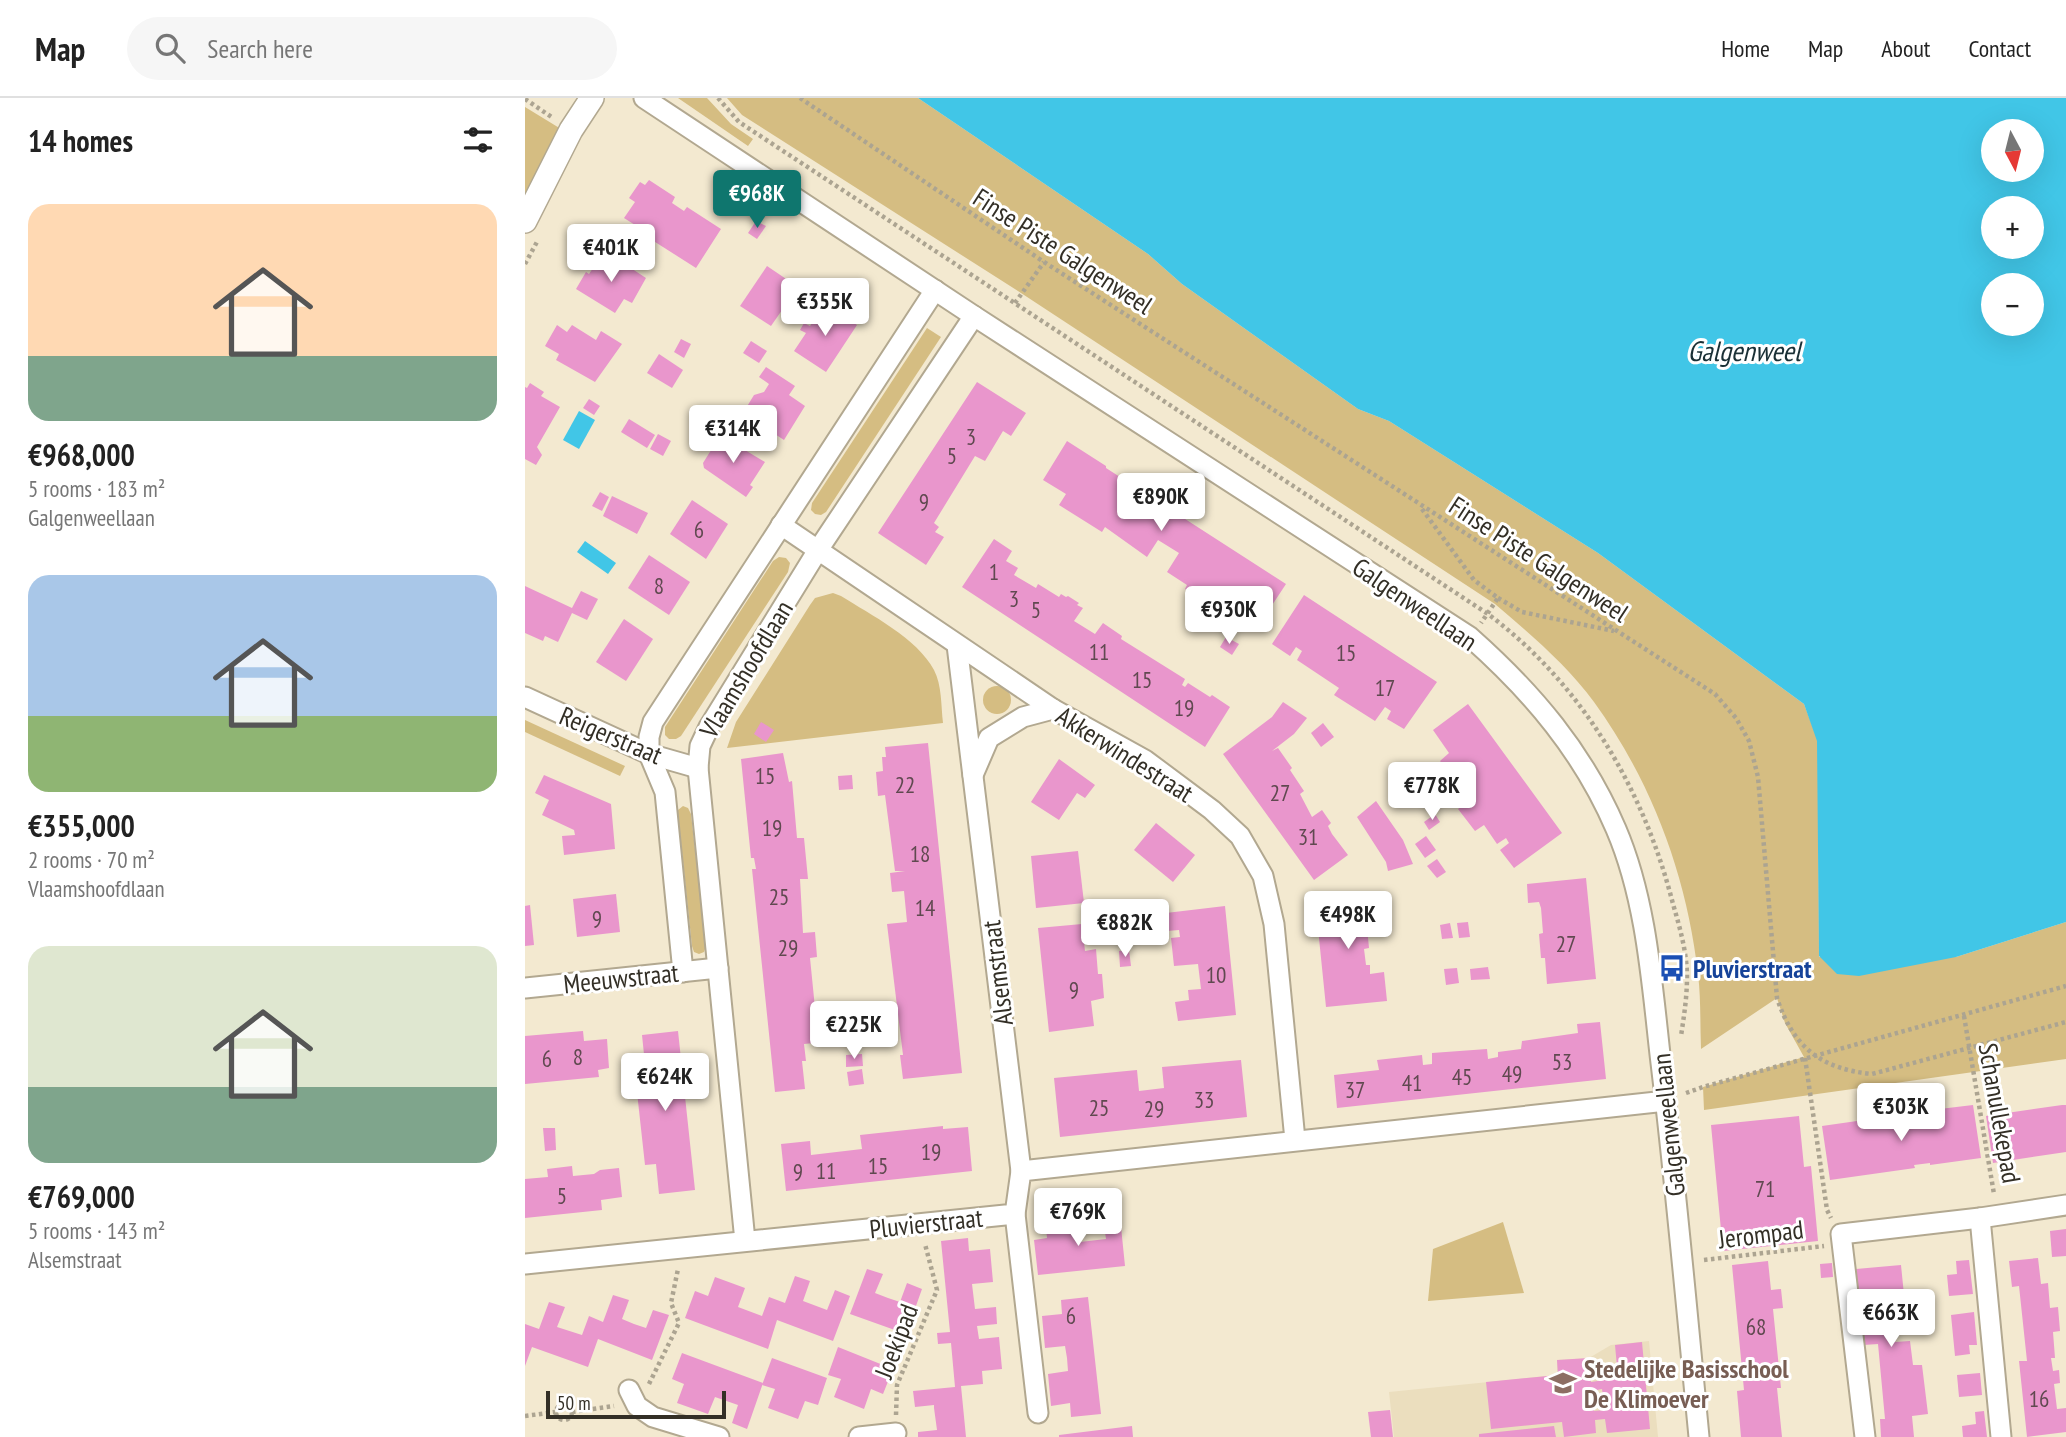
<!DOCTYPE html>
<meta charset="utf-8">
<style>
body{margin:0;font-family:"PT Sans Narrow",sans-serif;background:#f6f6f6;color:#222;height:100vh;display:flex;flex-direction:column;font-size:26px;white-space:nowrap}
*{box-sizing:border-box;margin:0}
p{font-size:23px;color:#767676}
.icon{flex:none;width:38px;height:38px;fill:none;stroke:currentColor;stroke-width:2;stroke-linecap:round;stroke-linejoin:round}
.map{position:relative;flex:1;overflow:hidden}
.sheet{display:flex;flex-direction:column;background:#fff;width:525px}
.sheet>*{flex:none}
.needle{width:46px;rotate:173deg}
.buttons{position:absolute;left:1456px;top:21px;display:grid;gap:14px}
.buttons a{display:grid;place-items:center;width:63px;height:63px;border-radius:50%;background:#fff;box-shadow:0 7px 28px #0002;font-size:35px}
.scale{position:absolute;left:21px;bottom:18px;width:180px;box-sizing:border-box;padding-left:7px;border:4px solid #332f26;border-top:0;font-size:19px;line-height:24px;white-space:nowrap;color:#332f26;-webkit-text-stroke:5px #fff;paint-order:stroke}
.price{position:absolute;translate:-50% -60px;padding:0 16px;border-radius:7px;background:#fff;color:#222;font-size:23px;line-height:46px;filter:drop-shadow(0 2px 4px #0008)}
.price::after{content:'';position:absolute;left:50%;top:42px;width:21px;height:16px;margin-left:-10px;background:inherit;clip-path:polygon(0 0,100% 0,50% 100%)}
.price.active{background:#0f766e;color:#fff}
ul{padding:0;list-style:none}
li{display:grid;align-content:center;gap:14px;height:371px;padding:0 28px}
li span{display:grid;place-items:center;height:217px;border-radius:21px;color:#555}
li>.icon{margin-inline-start:auto}
span .icon{width:126px;height:126px;fill:#fffc;stroke-width:1}
li b{font-size:30px}
h2{display:flex;justify-content:space-between;align-items:center;height:84px;padding:0 28px;font-size:30px}
header{display:flex;align-items:center;gap:42px;box-sizing:border-box;height:98px;padding:0 35px;background:#fff;border-bottom:2px solid #e0e0e0}
header strong{font-size:33px}
nav{display:flex;gap:38px;margin-inline-start:auto;font-size:24px}
.search{width:490px;height:63px;background:#f6f6f6;display:flex;align-items:center;gap:18px;box-sizing:border-box;padding:0 24px;border-radius:38px;color:#767676;font-size:26px}
main{display:flex;flex:1;min-height:0}
.map>svg:first-child{display:block}
</style>
<header>
<strong>Map</strong>
<div class="search"><svg class="icon" aria-label="search" viewBox="0 0 24 24"><circle cx="10" cy="10" r="6"/><path d="M15 15l6 6"/></svg>Search here</div>
<nav><a>Home</a><a>Map</a><a>About</a><a>Contact</a></nav>
</header>
<main>
<section class="sheet">
<h2>14 homes<svg class="icon" aria-label="filters" viewBox="0 0 24 24"><path d="M4 7h16M4 17h16"/><circle cx="9" cy="7" r="2"/><circle cx="15" cy="17" r="2"/></svg></h2>
<ul>
<li><span style="background:linear-gradient(#ffd9b3 70%,#7fa58c 0)"><svg class="icon" aria-label="home" viewBox="0 0 24 24"><path d="M3 11l9-7 9 7M6 9v11h12V9"/></svg></span><div><b>€968,000</b><p>5 rooms · 183 m²</p><p>Galgenweellaan</p></div></li>
<li><span style="background:linear-gradient(#a9c7e8 65%,#8fb573 0)"><svg class="icon" aria-label="home" viewBox="0 0 24 24"><path d="M3 11l9-7 9 7M6 9v11h12V9"/></svg></span><div><b>€355,000</b><p>2 rooms · 70 m²</p><p>Vlaamshoofdlaan</p></div></li>
<li><span style="background:linear-gradient(#dfe7d0 65%,#7fa58c 0)"><svg class="icon" aria-label="home" viewBox="0 0 24 24"><path d="M3 11l9-7 9 7M6 9v11h12V9"/></svg></span><div><b>€769,000</b><p>5 rooms · 143 m²</p><p>Alsemstraat</p></div></li>
</ul>
</section>
<div class="map">
<svg width="1541" height="1339" viewBox="0 0 1541 1339">
<rect width="100%" height="100%" fill="#f3e9d0"/>
<!-- built -->
<polygon fill="#ebdebe" points="1124,1243 1133,1339 869,1339 864,1294 1032,1277 1032,1262 1064,1260 1086,1247"/>
<!-- green -->
<g fill="#d5bd82">
<polygon points="153,0 182,0 206,26 228,41 223,48"/>
<path d="M202 0H393L623 156 657 186 833 311 864 323 1073 455 1279 606 1293 643 1294 859H1431L1541 824V961L1179 1012 1178 989 1279 959 1260 925 1252 900 1176 951C1175 926 1176 901 1173 876 1162 778 1127 684 1069 604 1042 567 1005 536 970 506L496 195 217 17Z"/>
<polygon points="0,9 36,31 0,96"/>
<polygon points="402,230 416,239 301,414 296,417 290,416 286,412 287,405"/>
<polygon points="254,459 261,460 265,465 263,474 156,638 151,641 144,641 140,637 140,629 248,463"/>
<path d="M308 495 316 498C346 517 392 540 409 572 417 587 416 608 418 625L202 650 211 624 285 507 290 500Z"/>
<circle cx="472" cy="602" r="14"/>
<polygon points="0,622 100,668 95,678 0,634"/>
<polygon points="158,708 163,710 166,716 181,848 179,854 174,856 169,854 167,848 153,717 153,712"/>
<polygon points="978,1124 999,1195 903,1203 908,1151"/>
</g>
<!-- water -->
<g fill="#41c6e7" fill-rule="evenodd">
<path d="M393 0H1541V824L1431 859 1334 878 1312 876 1294 858 1292 643 1279 606 1073 455 864 323 833 311 657 186 623 156ZM1507 33V72H1468V33ZM1507 110V149H1468V110ZM1507 187V226H1468V187Z"/>
<polygon points="54,313 70,322 54,351 38,342"/>
<polygon points="60,443 91,465 83,476 52,454"/>
</g>
<!-- building -->
<g fill="#e996cc" fill-rule="evenodd">
<polygon points="124,82 150,99 147,105 159,113 162,109 196,131 171,170 116,135 118,132 99,120 110,104 104,100 115,84 120,87"/>
<polygon points="231,123 241,128 232,141 223,135"/>
<polygon points="76,158 89,165 92,161 121,180 107,205 99,201 90,215 51,191 61,174 64,176"/>
<polygon points="242,168 273,189 246,228 215,208"/>
<polygon points="300,206 332,227 301,274 269,253 281,235 275,232 279,225 285,228"/>
<polygon points="32,227 42,234 47,227 71,242 76,233 97,246 70,284 31,262 34,256 20,248"/>
<polygon points="156,241 166,246 159,260 149,254"/>
<polygon points="226,243 242,253 234,265 218,255"/>
<polygon points="134,256 158,272 147,290 122,275"/>
<polygon points="241,269 270,288 264,297 280,308 259,342 218,315 229,297 239,294 244,286 234,279"/>
<polygon points="452,284 501,315 486,338 478,333 460,363 450,358 409,425 414,429 410,434 419,439 401,467 353,435"/>
<polygon points="5,285 19,294 16,298 35,309 12,349 17,357 11,367 0,361 0,289 2,290"/>
<polygon points="64,301 75,308 69,317 58,310"/>
<polygon points="104,321 130,337 122,350 96,334"/>
<polygon points="133,336 146,343 138,358 125,351"/>
<polygon points="200,340 240,364 225,387 228,389 221,399 179,370 178,365 193,341"/>
<polygon points="542,343 581,368 581,370 761,486 734,527 712,513 716,506 692,490 682,505 660,491 662,487 642,474 654,455 633,442 622,459 580,429 577,434 534,407 541,396 518,382"/>
<polygon points="75,394 84,399 77,413 67,408"/>
<polygon points="87,398 123,415 112,436 78,418"/>
<polygon points="167,402 203,426 181,461 145,436"/>
<polygon points="469,441 487,453 481,463 493,470 489,477 511,490 513,486 534,499 536,496 541,499 543,498 554,505 552,507 558,510 549,523 570,536 578,525 597,538 596,541 660,581 657,587 660,589 663,585 685,599 687,597 705,609 680,649 437,489"/>
<polygon points="124,457 165,484 144,517 103,490"/>
<polygon points="0,488 47,510 56,493 73,501 62,522 47,515 33,544 20,538 18,543 0,535"/>
<polygon points="779,497 912,584 879,631 862,621 866,613 860,609 850,623 809,597 814,590 772,562 777,553 771,549 765,558 747,546"/>
<polygon points="99,521 128,541 101,583 71,564"/>
<polygon points="701,539 714,546 707,557 695,549"/>
<polygon points="758,604 782,620 769,636 747,653 753,650 767,670 765,672 779,693 775,696 787,719 797,712 806,725 803,728 807,736 823,757 789,782 698,656 747,619"/>
<polygon points="943,606 1037,735 989,770 975,752 984,745 981,740 972,746 959,727 950,733 933,711 941,705 926,685 930,682 915,663 924,655 908,632"/>
<polygon points="236,624 249,632 241,644 229,636"/>
<polygon points="798,625 809,639 796,649 786,635"/>
<polygon points="403,645 437,975 378,981 375,957 378,957 362,826 382,824 379,793 367,794 365,775 380,773 370,773 360,697 353,698 351,674 358,673 357,659 361,659 360,649"/>
<polygon points="258,655 264,684 267,683 272,740 279,740 283,781 275,781 278,835 290,834 292,859 285,860 290,910 285,911 289,945 279,946 281,963 277,963 280,991 250,994 227,771 231,771 229,760 226,760 216,661"/>
<polygon points="534,661 570,687 560,700 552,695 534,722 506,704"/>
<polygon points="19,677 86,706 90,751 39,757 37,738 50,737 49,732 17,717 24,702 10,695"/>
<polygon points="327,677 328,691 314,692 313,678"/>
<polygon points="851,703 878,742 888,766 863,773 861,764 832,719"/>
<polygon points="910,716 915,724 904,732 899,724"/>
<polygon points="631,725 670,757 648,784 609,752"/>
<polygon points="901,738 911,752 900,760 890,746"/>
<polygon points="553,753 559,805 511,810 506,758"/>
<polygon points="912,761 921,774 912,780 902,768"/>
<polygon points="1061,780 1071,881 1022,886 1020,860 1016,860 1014,836 1018,835 1016,810 1014,804 1003,805 1002,786"/>
<polygon points="849,795 852,818 841,819 844,850 839,851 841,867 845,867 845,876 859,874 862,903 801,909 790,801"/>
<polygon points="91,796 95,834 52,839 48,801"/>
<polygon points="5,807 9,847 0,848 0,808"/>
<polygon points="700,808 711,917 653,923 650,904 664,902 663,892 676,891 673,866 649,868 646,840 655,839 654,832 642,833 641,815"/>
<polygon points="943,824 945,839 934,840 932,825"/>
<polygon points="925,825 928,840 917,841 915,827"/>
<polygon points="557,826 560,853 571,851 573,876 577,876 579,900 566,903 569,928 524,934 513,830"/>
<polygon points="604,852 606,868 595,869 594,853"/>
<polygon points="963,869 965,881 946,882 945,871"/>
<polygon points="932,870 934,885 921,887 919,871"/>
<polygon points="1075,924 1081,981 812,1010 809,977 854,972 852,962 897,957 898,967 907,966 907,955 962,951 963,961 973,959 973,954 996,951 997,943 1053,935 1052,926"/>
<polygon points="58,933 59,943 82,941 84,970 73,972 74,979 0,986 0,938"/>
<polygon points="153,933 170,1092 134,1096 131,1066 120,1067 109,967 120,966 117,937"/>
<polygon points="337,956 338,968 321,969 321,957"/>
<polygon points="716,962 722,1019 535,1039 529,980 612,972 614,993 639,990 637,969"/>
<polygon points="337,971 339,986 324,988 322,974"/>
<polygon points="1448,1007 1456,1060 1405,1067 1405,1065 1389,1067 1390,1070 1305,1082 1297,1028 1374,1017 1374,1024 1392,1021 1393,1029 1400,1029 1398,1013"/>
<polygon points="1537,1007 1541,1007 1541,1054 1468,1065 1461,1018"/>
<polygon points="1274,1018 1279,1069 1286,1068 1293,1143 1198,1153 1186,1027"/>
<polygon points="418,1028 418,1031 443,1029 447,1073 261,1093 256,1046 285,1043 286,1057 337,1051 335,1037"/>
<polygon points="18,1030 30,1030 31,1052 20,1053"/>
<polygon points="47,1068 48,1078 69,1076 75,1072 94,1070 97,1099 76,1102 77,1112 0,1120 0,1081 23,1079 22,1071"/>
<polygon points="536,1118 537,1126 553,1124 555,1144 581,1141 578,1121 595,1119 600,1168 513,1177 509,1142 522,1140 520,1120"/>
<polygon points="1541,1131 1541,1158 1527,1159 1525,1133"/>
<polygon points="443,1140 444,1153 465,1151 468,1184 447,1186 450,1211 471,1209 472,1226 452,1228 454,1241 474,1239 477,1271 457,1273 458,1286 436,1288 441,1339 393,1339 393,1334 412,1332 409,1310 409,1307 390,1309 388,1293 430,1289 426,1245 413,1246 412,1235 425,1234 416,1143"/>
<polygon points="1513,1160 1516,1186 1523,1185 1525,1210 1533,1209 1535,1233 1528,1234 1530,1260 1526,1260 1528,1273 1534,1272 1535,1285 1529,1286 1532,1311 1541,1310 1541,1334 1502,1339 1494,1263 1502,1263 1494,1188 1487,1189 1484,1163"/>
<polygon points="1444,1162 1448,1196 1424,1198 1422,1177 1432,1176 1431,1163"/>
<polygon points="1243,1163 1246,1192 1256,1191 1258,1210 1248,1211 1256,1290 1252,1290 1257,1339 1216,1339 1212,1293 1219,1292 1207,1167"/>
<polygon points="1307,1165 1308,1179 1296,1180 1295,1166"/>
<polygon points="1376,1167 1381,1217 1368,1218 1370,1244 1385,1243 1388,1267 1397,1267 1403,1316 1387,1318 1389,1339 1356,1339 1355,1321 1360,1321 1353,1246 1338,1247 1331,1171"/>
<polygon points="342,1171 358,1176 350,1195 363,1200 375,1204 382,1185 397,1191 381,1236 325,1216"/>
<polygon points="270,1178 285,1183 278,1203 302,1212 310,1192 325,1198 308,1243 252,1222 243,1251 160,1220 170,1193 183,1198 190,1179 220,1190 213,1209 237,1218 244,1199 260,1205"/>
<polygon points="88,1197 104,1202 97,1221 109,1226 121,1230 128,1212 144,1217 127,1262 73,1241 63,1269 7,1249 0,1268 0,1226 14,1231 24,1204 40,1209 32,1229 57,1237 64,1218 78,1224"/>
<polygon points="563,1199 576,1316 546,1319 545,1305 526,1308 523,1276 543,1273 542,1260 540,1248 520,1250 517,1218 537,1216 536,1202"/>
<polygon points="1449,1214 1452,1247 1444,1247 1445,1256 1430,1258 1426,1217"/>
<path d="M1117 1244 1125 1331 1082 1335 1080 1321 1070 1322 1071 1335 1039 1339 1037 1324 966 1331 961 1284 1033 1277 1032 1262 1064 1260 1066 1284 1093 1280 1090 1247ZM1077 1291 1080 1312 1069 1313 1067 1293Z"/>
<polygon points="313,1249 368,1271 358,1296 346,1291 339,1311 309,1299 316,1281 303,1277"/>
<polygon points="157,1255 238,1285 222,1331 207,1325 213,1307 190,1299 183,1316 152,1305 159,1286 147,1281"/>
<polygon points="247,1260 302,1280 293,1307 280,1303 273,1321 243,1310 250,1291 237,1287"/>
<polygon points="1455,1275 1457,1297 1434,1299 1432,1277"/>
<polygon points="865,1312 868,1339 846,1339 843,1314"/>
<polygon points="1459,1313 1462,1339 1438,1339 1437,1328 1451,1326 1450,1314"/>
<polygon points="607,1328 608,1339 534,1339 534,1337"/>
<polygon points="1029,1328 1031,1339 954,1339 954,1336"/>
</g>
<g fill="none" stroke-linecap="round" stroke-linejoin="round">
<defs>
<g id="minor">
<path d="M119 0 449 218 945 539C1008 595 1058 654 1091 731 1122 803 1127 888 1136 965 1151 1089 1162 1214 1174 1339"/>
<polyline points="256,427 528,611 620,662 687,712 715,738 738,778 749,826 770,1042"/>
<polyline points="432,547 496,1073"/>
<polyline points="0,599 124,656 173,670"/>
<polyline points="448,677 464,640 498,619 528,611"/>
<polyline points="158,874 140,694 124,656 124,639 128,624 410,192"/>
<polyline points="0,890 193,870"/>
<polyline points="490,1116 513,1315"/>
<polyline points="1455,1120 1476,1339"/>
<polyline points="220,1143 173,670 175,648 184,629 293,452 449,218"/>
<polyline points="0,1166 490,1116 496,1073 1141,1003"/>
<polyline points="104,1292 112,1308 128,1319 194,1339"/>
<polyline points="334,1339 371,1335"/>
<polyline points="1340,1339 1316,1136 1455,1120 1541,1107"/>
</g>
<polyline id="tertiary" points="0,123 46,32 67,0"/>
</defs>
<!-- minor casing -->
<use href="#minor" stroke="#b2a890" stroke-width="23"/>
<!-- tertiary casing -->
<use href="#tertiary" stroke="#b2a890" stroke-width="26"/>
<!-- path -->
<g stroke="#aca491" stroke-width="4.5" stroke-dasharray="3.5 3.5" stroke-linecap="butt">
<path d="M193 0 214 24 963 516C1058 587 1119 692 1148 806 1155 830 1162 855 1162 879 1162 899 1159 918 1156 938"/>
<path d="M275 0 519 164 1190 596 1211 620 1224 643 1233 679 1252 900C1268 949 1296 971 1347 976L1541 924"/>
<polyline points="0,1 28,20"/>
<polyline points="0,166 13,142"/>
<polyline points="490,205 519,164"/>
<polyline points="897,411 949,482 973,500 956,525"/>
<polyline points="973,500 997,514 1089,533"/>
<polyline points="1439,918 1469,1096"/>
<polyline points="1280,960 1302,1112 1306,1120"/>
<polyline points="1161,995 1178,989 1541,888"/>
<polyline points="1179,1162 1299,1148"/>
<polyline points="124,1286 154,1225 146,1205 153,1171"/>
<circle cx="39" cy="1314" r="8"/>
<polyline points="47,1314 89,1308"/>
<polyline points="371,1317 372,1287 412,1192 400,1146"/>
<polyline points="0,1318 30,1314"/>
</g>
<!-- minor -->
<use href="#minor" stroke="#fff" stroke-width="19"/>
<!-- tertiary -->
<use href="#tertiary" stroke="#fff" stroke-width="23"/>
</g>
<!-- icons -->
<defs>
<symbol id="bus-bare" viewBox="-9 -9 18 18"><path d="M-5-6H5V4H4V6H2V4H-2V6H-4V4H-5ZM-3.5-4V0h7V-4ZM-3.5 1.2v1.5H-2V1.2ZM2 1.2v1.5H3.5V1.2Z" fill="#1a4fb4" stroke="#fff" stroke-width="2.5" paint-order="stroke"/></symbol>
<symbol id="school-bare" viewBox="-9 -9 18 18"><path d="M0-5L7-2L0 1L-7-2ZM-4 1L0 2.5L4 1V4Q0 6-4 4Z" fill="#8d6e63" stroke="#fff" stroke-width="2.5" paint-order="stroke"/></symbol>
</defs>
<g fill-rule="evenodd">
<use href="#bus-bare" x="1128" y="851" width="38" height="38"/>
<use href="#school-bare" x="1019" y="1266" width="38" height="38"/>
</g>
<g text-anchor="middle" dominant-baseline="central" stroke-width="6" stroke-linejoin="round" paint-order="stroke">
<!-- number labels -->
<g font-size="23" fill="#604950">
<text x="446" y="338">3</text>
<text x="427" y="357">5</text>
<text x="399" y="403">9</text>
<text x="174" y="431">6</text>
<text x="469" y="473">1</text>
<text x="134" y="487">8</text>
<text x="489" y="500">3</text>
<text x="511" y="511">5</text>
<text x="574" y="553">11</text>
<text x="821" y="554">15</text>
<text x="617" y="581">15</text>
<text x="860" y="589">17</text>
<text x="659" y="609">19</text>
<text x="240" y="677">15</text>
<text x="380" y="686">22</text>
<text x="755" y="694">27</text>
<text x="247" y="729">19</text>
<text x="783" y="738">31</text>
<text x="395" y="755">18</text>
<text x="254" y="798">25</text>
<text x="400" y="809">14</text>
<text x="72" y="820">9</text>
<text x="1041" y="845">27</text>
<text x="263" y="849">29</text>
<text x="691" y="876">10</text>
<text x="549" y="891">9</text>
<text x="53" y="958">8</text>
<text x="22" y="960">6</text>
<text x="1037" y="963">53</text>
<text x="987" y="975">49</text>
<text x="937" y="978">45</text>
<text x="887" y="984">41</text>
<text x="830" y="991">37</text>
<text x="679" y="1001">33</text>
<text x="574" y="1009">25</text>
<text x="629" y="1010">29</text>
<text x="406" y="1053">19</text>
<text x="353" y="1067">15</text>
<text x="301" y="1072">11</text>
<text x="273" y="1073">9</text>
<text x="1240" y="1090">71</text>
<text x="37" y="1097">5</text>
<text x="546" y="1217">6</text>
<text x="1231" y="1228">68</text>
<text x="1514" y="1300">16</text>
</g>
<!-- street labels -->
<g font-size="26" fill="#332f26" stroke="#fff">
<text transform="translate(538 153) rotate(33)">Finse Piste Galgenweel</text>
<text transform="translate(1014 461) rotate(33)">Finse Piste Galgenweel</text>
<text transform="translate(890 506) rotate(34)">Galgenweellaan</text>
<text transform="translate(221 571) rotate(-59)">Vlaamshoofdlaan</text>
<text transform="translate(86 637) rotate(23)">Reigerstraat</text>
<text transform="translate(600 656) rotate(32)">Akkerwindestraat</text>
<text transform="translate(472 875) rotate(-97)">Alsemstraat</text>
<text transform="translate(96 880) rotate(-6)">Meeuwstraat</text>
<text transform="translate(1475 1015) rotate(80)">Schanullekepad</text>
<text transform="translate(1143 1027) rotate(-96)">Galgenweellaan</text>
<text transform="translate(401 1125) rotate(-6)">Pluvierstraat</text>
<text transform="translate(1236 1136) rotate(-7)">Jerompad</text>
<text transform="translate(371 1243) rotate(-69)">Joekipad</text>
</g>
<!-- transit labels -->
<g font-size="26" font-weight="bold" fill="#164399" stroke="#fff" text-anchor="start">
<text x="1168" y="870">Pluvierstraat</text>
</g>
<!-- education labels -->
<g font-size="26" font-weight="bold" fill="#785e54" stroke="#fff" text-anchor="start">
<text x="1059" y="1270">Stedelijke Basisschool<tspan x="1059" dy="30">De Klimoever</tspan></text>
</g>
<!-- water labels -->
<g font-size="28" font-style="italic" fill="#1a3036" stroke="#fff">
<text x="1219" y="252">Galgenweel</text>
</g>
</g>
</svg>
<div class="buttons">
<a><svg class="needle" viewBox="-14 -14 28 28"><path d="M0-13l5 13h-10z" fill="#e53935"/><path d="M0 13l5-13h-10z" fill="#767676"/></svg></a>
<a>+</a>
<a>−</a>
</div>
<div class="scale">50 m</div>
<b class="price active" style="left:232px;top:132px">€968K</b>
<b class="price" style="left:86px;top:186px">€401K</b>
<b class="price" style="left:300px;top:240px">€355K</b>
<b class="price" style="left:208px;top:367px">€314K</b>
<b class="price" style="left:636px;top:435px">€890K</b>
<b class="price" style="left:704px;top:548px">€930K</b>
<b class="price" style="left:907px;top:724px">€778K</b>
<b class="price" style="left:823px;top:853px">€498K</b>
<b class="price" style="left:600px;top:861px">€882K</b>
<b class="price" style="left:329px;top:963px">€225K</b>
<b class="price" style="left:140px;top:1015px">€624K</b>
<b class="price" style="left:1376px;top:1045px">€303K</b>
<b class="price" style="left:553px;top:1150px">€769K</b>
<b class="price" style="left:1366px;top:1251px">€663K</b>
</div>
</main>
